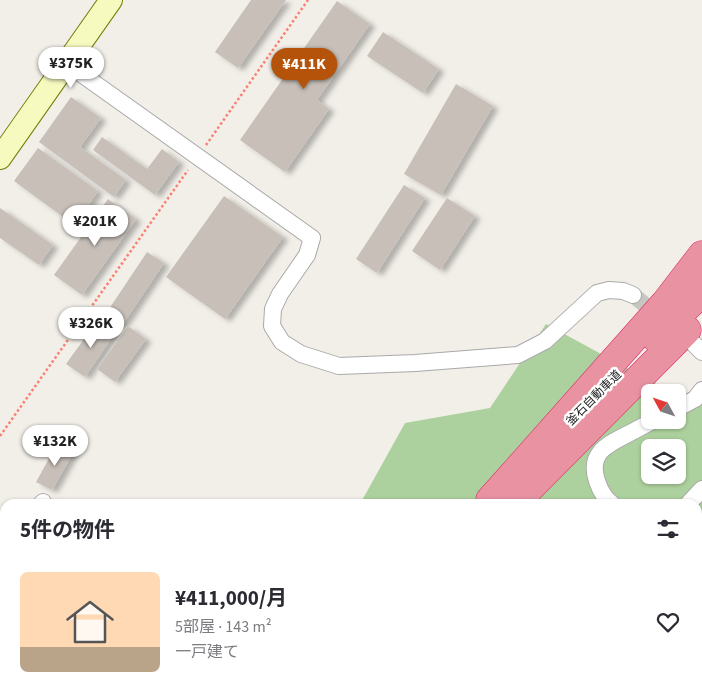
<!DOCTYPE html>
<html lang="ja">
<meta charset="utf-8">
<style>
body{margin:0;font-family:"Source Sans 3","Noto Sans JP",sans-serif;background:#f7f7f7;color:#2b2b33;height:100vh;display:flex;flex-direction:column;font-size:19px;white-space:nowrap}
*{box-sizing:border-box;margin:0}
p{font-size:16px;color:#7c7c81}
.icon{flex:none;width:28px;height:28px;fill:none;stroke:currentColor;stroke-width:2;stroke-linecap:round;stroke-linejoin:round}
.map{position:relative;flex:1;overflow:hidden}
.panel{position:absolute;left:0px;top:499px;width:702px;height:196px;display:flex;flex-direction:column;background:#fff;border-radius:15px 15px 0 0;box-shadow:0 1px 4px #0004}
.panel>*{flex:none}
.needle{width:32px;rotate:310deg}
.controls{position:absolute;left:641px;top:384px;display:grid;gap:10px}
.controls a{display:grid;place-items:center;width:45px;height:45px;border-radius:8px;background:#fff;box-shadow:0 1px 4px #0004;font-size:25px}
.price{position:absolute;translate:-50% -42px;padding:0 11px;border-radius:18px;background:#fff;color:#222;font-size:16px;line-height:32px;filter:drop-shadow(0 1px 2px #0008)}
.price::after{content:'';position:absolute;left:50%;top:30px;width:15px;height:11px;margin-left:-8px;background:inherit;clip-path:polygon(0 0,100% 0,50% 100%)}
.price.on{background:#b45309;color:#fff}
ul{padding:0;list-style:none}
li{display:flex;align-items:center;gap:15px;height:125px;padding:0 20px}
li+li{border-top:1px solid #e1e1e2}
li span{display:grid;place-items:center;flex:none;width:140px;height:100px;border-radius:8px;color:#555}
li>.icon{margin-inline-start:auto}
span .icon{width:60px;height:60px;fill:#fffc;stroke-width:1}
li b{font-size:21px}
h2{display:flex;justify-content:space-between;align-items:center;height:60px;padding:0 20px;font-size:21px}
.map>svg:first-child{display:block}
</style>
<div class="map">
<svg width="702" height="694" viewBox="0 0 702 694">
<defs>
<filter id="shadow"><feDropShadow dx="5.5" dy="3" stdDeviation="2.5" flood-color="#0004"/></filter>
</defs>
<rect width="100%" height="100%" fill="#f2efe9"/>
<!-- forest -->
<path fill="#add19e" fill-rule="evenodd" d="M546 324 671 392H650V420H678V396L694 405 702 402V694H0V657H5V690H698V504H360L405 423 490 408ZM650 448H678V475H650Z"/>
<!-- building -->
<g fill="#c7bfb8" filter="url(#shadow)">
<polygon points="251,0 286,0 238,68 215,52"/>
<polygon points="337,1 370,24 317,100 329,109 285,172 240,140"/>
<polygon points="383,32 439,69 423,93 367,56"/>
<polygon points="456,84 493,106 441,195 404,174"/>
<polygon points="71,97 101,118 80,147 126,180 114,197 39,142"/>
<polygon points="102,137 147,169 162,149 179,162 155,195 93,150"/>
<polygon points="38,148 98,191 74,225 14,181"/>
<polygon points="404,185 425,198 377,273 356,259"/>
<polygon points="224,196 283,237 225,319 166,277"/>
<polygon points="447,198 475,216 440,270 412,251"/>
<polygon points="108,199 136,219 82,295 54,275"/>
<polygon points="0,208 53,245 39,265 0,238"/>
<polygon points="147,252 164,263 121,327 105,315"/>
<polygon points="97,321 115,333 85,377 66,364"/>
<polygon points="128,326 146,339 115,382 97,369"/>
<polygon points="57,444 73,453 52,490 36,482"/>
</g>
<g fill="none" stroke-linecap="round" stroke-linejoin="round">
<!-- street-tunnel -->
<polyline stroke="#c8c6c1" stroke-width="16" stroke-dasharray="16 8" stroke-linecap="butt" points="633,295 662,319"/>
<defs>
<g id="street">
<polyline points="66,63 312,238 307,255 280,294 273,309 272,326 282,342 301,354 339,366 415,363 518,355 545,341 597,293 609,290 623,291 633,295"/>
<polyline points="694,344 702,352"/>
<polyline points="678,408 695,399 702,390"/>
<polyline points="41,504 43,502"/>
<path d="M612 504C604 498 600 490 597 481 588 454 606 445 626 435 636 430 645 425 654 420"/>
<polyline points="688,504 702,489"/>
<polyline points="698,565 702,563"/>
<polyline points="0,602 5,597 5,575"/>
<polyline points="0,626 5,625"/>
<polyline points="511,694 524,690"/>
</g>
<polyline id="secondary" points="0,158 111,0"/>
<g id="highway">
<polyline points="656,338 702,292"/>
<polyline points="490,500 665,303 702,255"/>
<polyline points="514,504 687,330"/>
<polyline points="315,694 318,690"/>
</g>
</defs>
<!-- street casing -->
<use href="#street" stroke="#a9a9a9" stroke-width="18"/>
<!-- secondary casing -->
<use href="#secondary" stroke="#707d05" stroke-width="24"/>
<!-- highway casing -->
<use href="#highway" stroke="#dc2a67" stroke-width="29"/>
<!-- path -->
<g stroke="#fa8072" stroke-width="2.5" stroke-dasharray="2.5 2.5" stroke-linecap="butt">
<polyline points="206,145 308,0"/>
<polyline points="0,436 188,170"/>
</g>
<!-- street -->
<use href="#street" stroke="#fff" stroke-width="16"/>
<!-- secondary -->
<use href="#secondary" stroke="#f7fabf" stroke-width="22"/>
<!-- highway -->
<use href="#highway" stroke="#e892a2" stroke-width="28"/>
</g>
<g text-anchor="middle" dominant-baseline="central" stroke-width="5" stroke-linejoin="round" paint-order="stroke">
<!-- street labels -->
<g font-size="12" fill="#222" stroke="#fff">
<text transform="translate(594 398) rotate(-45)">釜石自動車道</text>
</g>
</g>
</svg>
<div class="controls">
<a><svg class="needle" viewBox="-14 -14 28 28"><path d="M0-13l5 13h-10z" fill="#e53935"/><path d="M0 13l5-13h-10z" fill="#7c7c81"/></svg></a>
<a><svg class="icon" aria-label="layers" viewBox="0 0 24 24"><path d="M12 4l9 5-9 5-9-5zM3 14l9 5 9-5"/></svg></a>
</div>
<b class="price" style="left:71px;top:89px">¥375K</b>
<b class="price on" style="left:304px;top:90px">¥411K</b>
<b class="price" style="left:95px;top:247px">¥201K</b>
<b class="price" style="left:91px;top:349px">¥326K</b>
<b class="price" style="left:55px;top:467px">¥132K</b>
<section class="panel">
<h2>5件の物件<svg class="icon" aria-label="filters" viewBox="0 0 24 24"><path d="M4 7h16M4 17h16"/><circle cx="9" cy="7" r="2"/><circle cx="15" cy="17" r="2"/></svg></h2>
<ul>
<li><span style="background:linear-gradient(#ffd9b3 75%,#b9a48a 0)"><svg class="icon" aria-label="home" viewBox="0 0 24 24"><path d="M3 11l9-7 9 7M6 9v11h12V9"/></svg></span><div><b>¥411,000/月</b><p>5部屋 · 143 m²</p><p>一戸建て</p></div><svg class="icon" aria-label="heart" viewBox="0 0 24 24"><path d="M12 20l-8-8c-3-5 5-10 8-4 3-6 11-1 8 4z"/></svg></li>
</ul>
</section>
</div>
